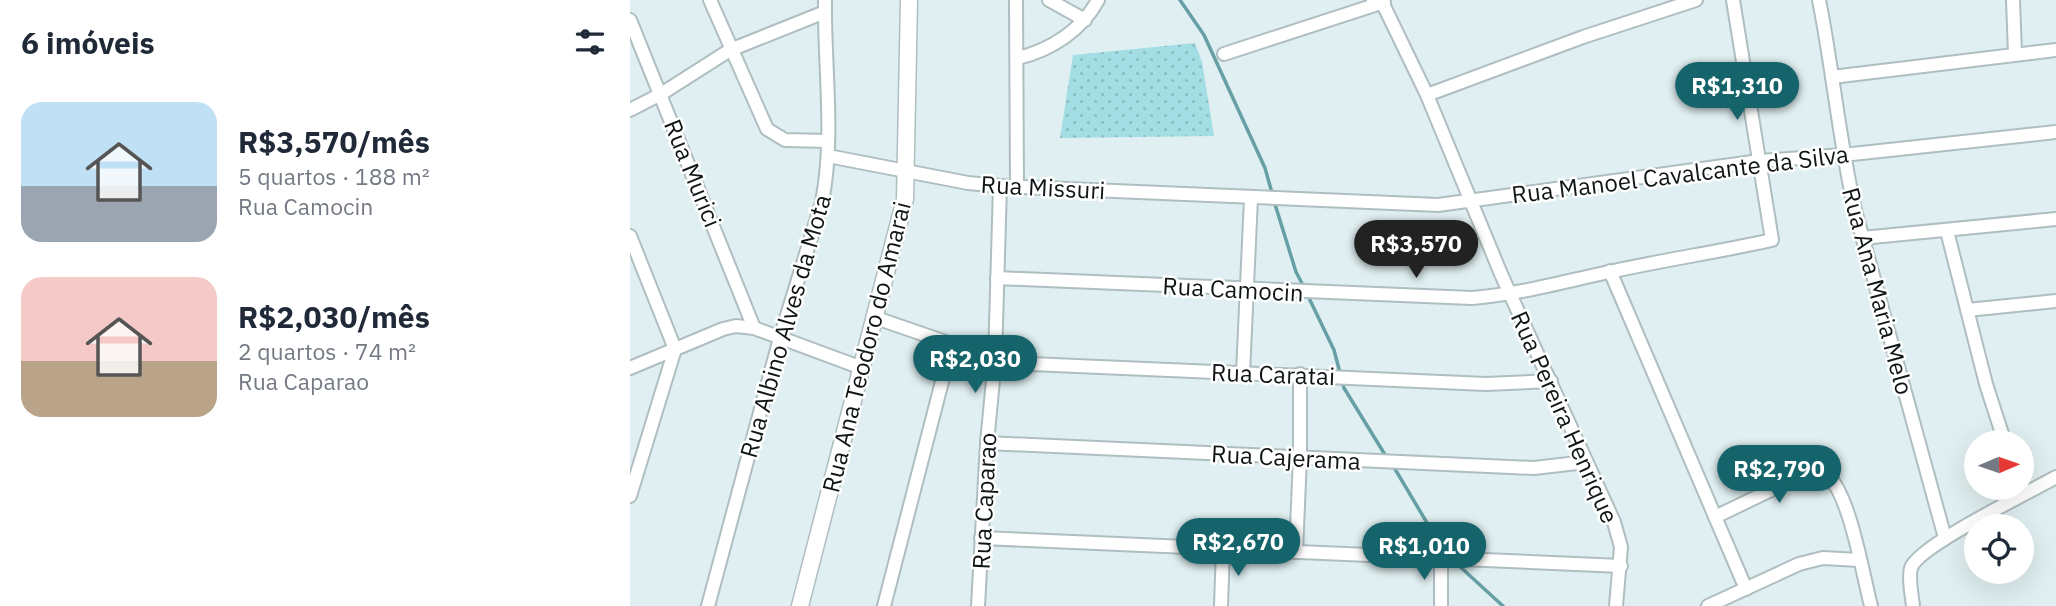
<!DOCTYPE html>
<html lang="pt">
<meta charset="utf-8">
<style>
body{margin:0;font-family:"IBM Plex Sans",sans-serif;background:#f6f6f7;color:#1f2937;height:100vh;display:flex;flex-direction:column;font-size:26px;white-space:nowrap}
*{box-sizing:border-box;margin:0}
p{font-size:23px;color:#747a83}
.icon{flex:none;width:38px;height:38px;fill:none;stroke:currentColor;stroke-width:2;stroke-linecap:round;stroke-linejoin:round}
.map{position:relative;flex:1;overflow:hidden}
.drawer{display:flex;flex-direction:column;background:#fff;width:630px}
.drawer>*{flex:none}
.needle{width:46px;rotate:88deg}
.tools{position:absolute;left:1334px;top:430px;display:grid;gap:14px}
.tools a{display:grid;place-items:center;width:70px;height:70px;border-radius:50%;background:#fff;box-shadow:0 7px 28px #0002;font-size:35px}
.price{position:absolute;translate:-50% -60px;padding:0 16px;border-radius:24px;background:#15646b;color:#fff;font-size:23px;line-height:46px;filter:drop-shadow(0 2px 4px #0008)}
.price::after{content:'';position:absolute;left:50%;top:42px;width:21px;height:16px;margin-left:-10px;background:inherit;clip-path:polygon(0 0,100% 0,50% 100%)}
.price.on{background:#222;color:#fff}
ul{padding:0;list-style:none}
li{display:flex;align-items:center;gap:21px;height:175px;padding:0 21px}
li span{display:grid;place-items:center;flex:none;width:196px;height:140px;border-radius:21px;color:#555}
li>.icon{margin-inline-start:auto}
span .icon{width:84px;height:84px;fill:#fffc;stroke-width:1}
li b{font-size:30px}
h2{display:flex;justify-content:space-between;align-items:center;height:84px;padding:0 21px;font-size:30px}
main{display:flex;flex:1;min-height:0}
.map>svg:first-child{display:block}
</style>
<main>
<section class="drawer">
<h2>6 imóveis<svg class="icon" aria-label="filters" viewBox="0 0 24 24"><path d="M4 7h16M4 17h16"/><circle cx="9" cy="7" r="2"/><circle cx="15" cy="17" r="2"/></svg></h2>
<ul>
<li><span style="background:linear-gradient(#bfe0f5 60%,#9aa5b1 0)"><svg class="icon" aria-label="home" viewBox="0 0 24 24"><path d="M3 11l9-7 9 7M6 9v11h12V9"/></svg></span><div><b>R$3,570/mês</b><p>5 quartos · 188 m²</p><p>Rua Camocin</p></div></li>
<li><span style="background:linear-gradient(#f6c9c9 60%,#b9a48a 0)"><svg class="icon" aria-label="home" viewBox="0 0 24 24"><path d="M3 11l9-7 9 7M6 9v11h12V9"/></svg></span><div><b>R$2,030/mês</b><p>2 quartos · 74 m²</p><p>Rua Caparao</p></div></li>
</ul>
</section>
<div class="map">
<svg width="1426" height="606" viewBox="0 0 1426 606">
<defs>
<pattern id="park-dots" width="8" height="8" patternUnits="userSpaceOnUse" patternTransform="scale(1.75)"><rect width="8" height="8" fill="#a3dee4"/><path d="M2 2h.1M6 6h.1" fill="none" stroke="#8bbec3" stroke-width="1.8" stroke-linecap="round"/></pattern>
</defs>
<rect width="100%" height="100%" fill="#e0eff1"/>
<!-- park -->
<polygon fill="url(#park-dots)" points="565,43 572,62 584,136 430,138 443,55"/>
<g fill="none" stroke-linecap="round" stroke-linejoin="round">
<!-- stream -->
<g stroke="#66a0a6" stroke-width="3.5">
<polyline points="550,0 574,35 635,168 642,193"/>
<polyline points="644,201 666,272 675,289"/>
<polyline points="678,296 704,350 714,388 757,458"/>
<polyline points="762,464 806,538 820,554"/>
<polyline points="826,563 873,606"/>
</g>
<defs>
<g id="minor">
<polyline points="80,0 137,129 155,140 198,141"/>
<polyline points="386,0 387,186"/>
<polyline points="419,0 455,20"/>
<polyline points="743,0 752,2 797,95 871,274 984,522 991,547 986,606"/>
<path d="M1189 0C1203 70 1209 140 1225 210L1315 538"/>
<polyline points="1383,0 1385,54"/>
<polyline points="0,20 124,328"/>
<polyline points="594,54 754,2"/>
<path d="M388 58C421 50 452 30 468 0"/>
<polyline points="1202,77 1426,50"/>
<polyline points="797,95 953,37 1066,0"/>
<polyline points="0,110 31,94 100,50 195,12"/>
<polyline points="198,156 338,183 370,186 808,205 1130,161 1213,155 1426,132"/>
<polyline points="1317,231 1356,384 1375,443"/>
<polyline points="0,236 45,349 0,496"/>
<polyline points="1232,238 1426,219"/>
<polyline points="980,271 1116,589"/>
<path d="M367 278 842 298C891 294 932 282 979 272 1033 260 1088 252 1142 240L1103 0"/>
<polyline points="1337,310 1426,301"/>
<polyline points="246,318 365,359 401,364 856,384 921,381"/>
<polyline points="0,368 93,329 106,326 124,328 232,368"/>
<polyline points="613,373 621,198"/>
<polyline points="357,443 904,468 956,462"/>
<path d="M1085 517 1178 472C1186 471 1193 471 1199 477 1220 497 1233 575 1241 606"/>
<polyline points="351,538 991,566"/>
<polyline points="666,552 670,457 670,374"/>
<path d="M78 606 150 338 192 202C205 135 194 67 195 0"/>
<polyline points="254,606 322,343"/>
<polyline points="348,606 357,443 365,359 370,186"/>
<polyline points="591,606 593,549"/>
<polyline points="811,606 811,558"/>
<polyline points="1078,606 1169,564 1193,558 1229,560"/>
<path d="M1283 606C1282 595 1278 579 1281 568 1288 546 1400 492 1426 477"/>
</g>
<polyline id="tertiary" points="170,606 275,199 279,0"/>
</defs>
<!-- minor casing -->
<use href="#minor" stroke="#afbec0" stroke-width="16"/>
<!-- tertiary casing -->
<use href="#tertiary" stroke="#afbec0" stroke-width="19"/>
<!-- minor -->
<use href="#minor" stroke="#fff" stroke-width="12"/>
<!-- tertiary -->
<use href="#tertiary" stroke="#fff" stroke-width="16"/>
</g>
<g text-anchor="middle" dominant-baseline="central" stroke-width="5" stroke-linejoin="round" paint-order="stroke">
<!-- street labels -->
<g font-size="24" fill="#101516" stroke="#fff">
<text transform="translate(63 173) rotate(68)">Rua Murici</text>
<text transform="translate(1050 174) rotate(-7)">Rua Manoel Cavalcante da Silva</text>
<text transform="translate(413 187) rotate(3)">Rua Missuri</text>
<text transform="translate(603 289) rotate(3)">Rua Camocin</text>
<text transform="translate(1248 291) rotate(75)">Rua Ana Maria Melo</text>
<text transform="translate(155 326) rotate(-74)">Rua Albino Alves da Mota</text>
<text transform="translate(236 347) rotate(-76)">Rua Ana Teodoro do Amarai</text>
<text transform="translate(643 374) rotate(2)">Rua Caratai</text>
<text transform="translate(935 417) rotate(66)">Rua Pereira Henrique</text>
<text transform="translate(656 457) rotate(3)">Rua Cajerama</text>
<text transform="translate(354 501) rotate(-87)">Rua Caparao</text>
</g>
</g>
</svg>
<div class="tools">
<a><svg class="needle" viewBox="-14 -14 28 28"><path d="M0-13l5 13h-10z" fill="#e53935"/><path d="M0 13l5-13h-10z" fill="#747a83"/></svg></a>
<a><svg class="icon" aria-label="locate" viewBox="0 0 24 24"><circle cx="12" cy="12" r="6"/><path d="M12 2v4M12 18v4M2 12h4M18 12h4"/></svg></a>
</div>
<b class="price" style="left:1107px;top:122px">R$1,310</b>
<b class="price on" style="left:786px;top:280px">R$3,570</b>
<b class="price" style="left:345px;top:395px">R$2,030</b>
<b class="price" style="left:1149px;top:505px">R$2,790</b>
<b class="price" style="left:608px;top:578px">R$2,670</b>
<b class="price" style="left:794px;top:582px">R$1,010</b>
</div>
</main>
